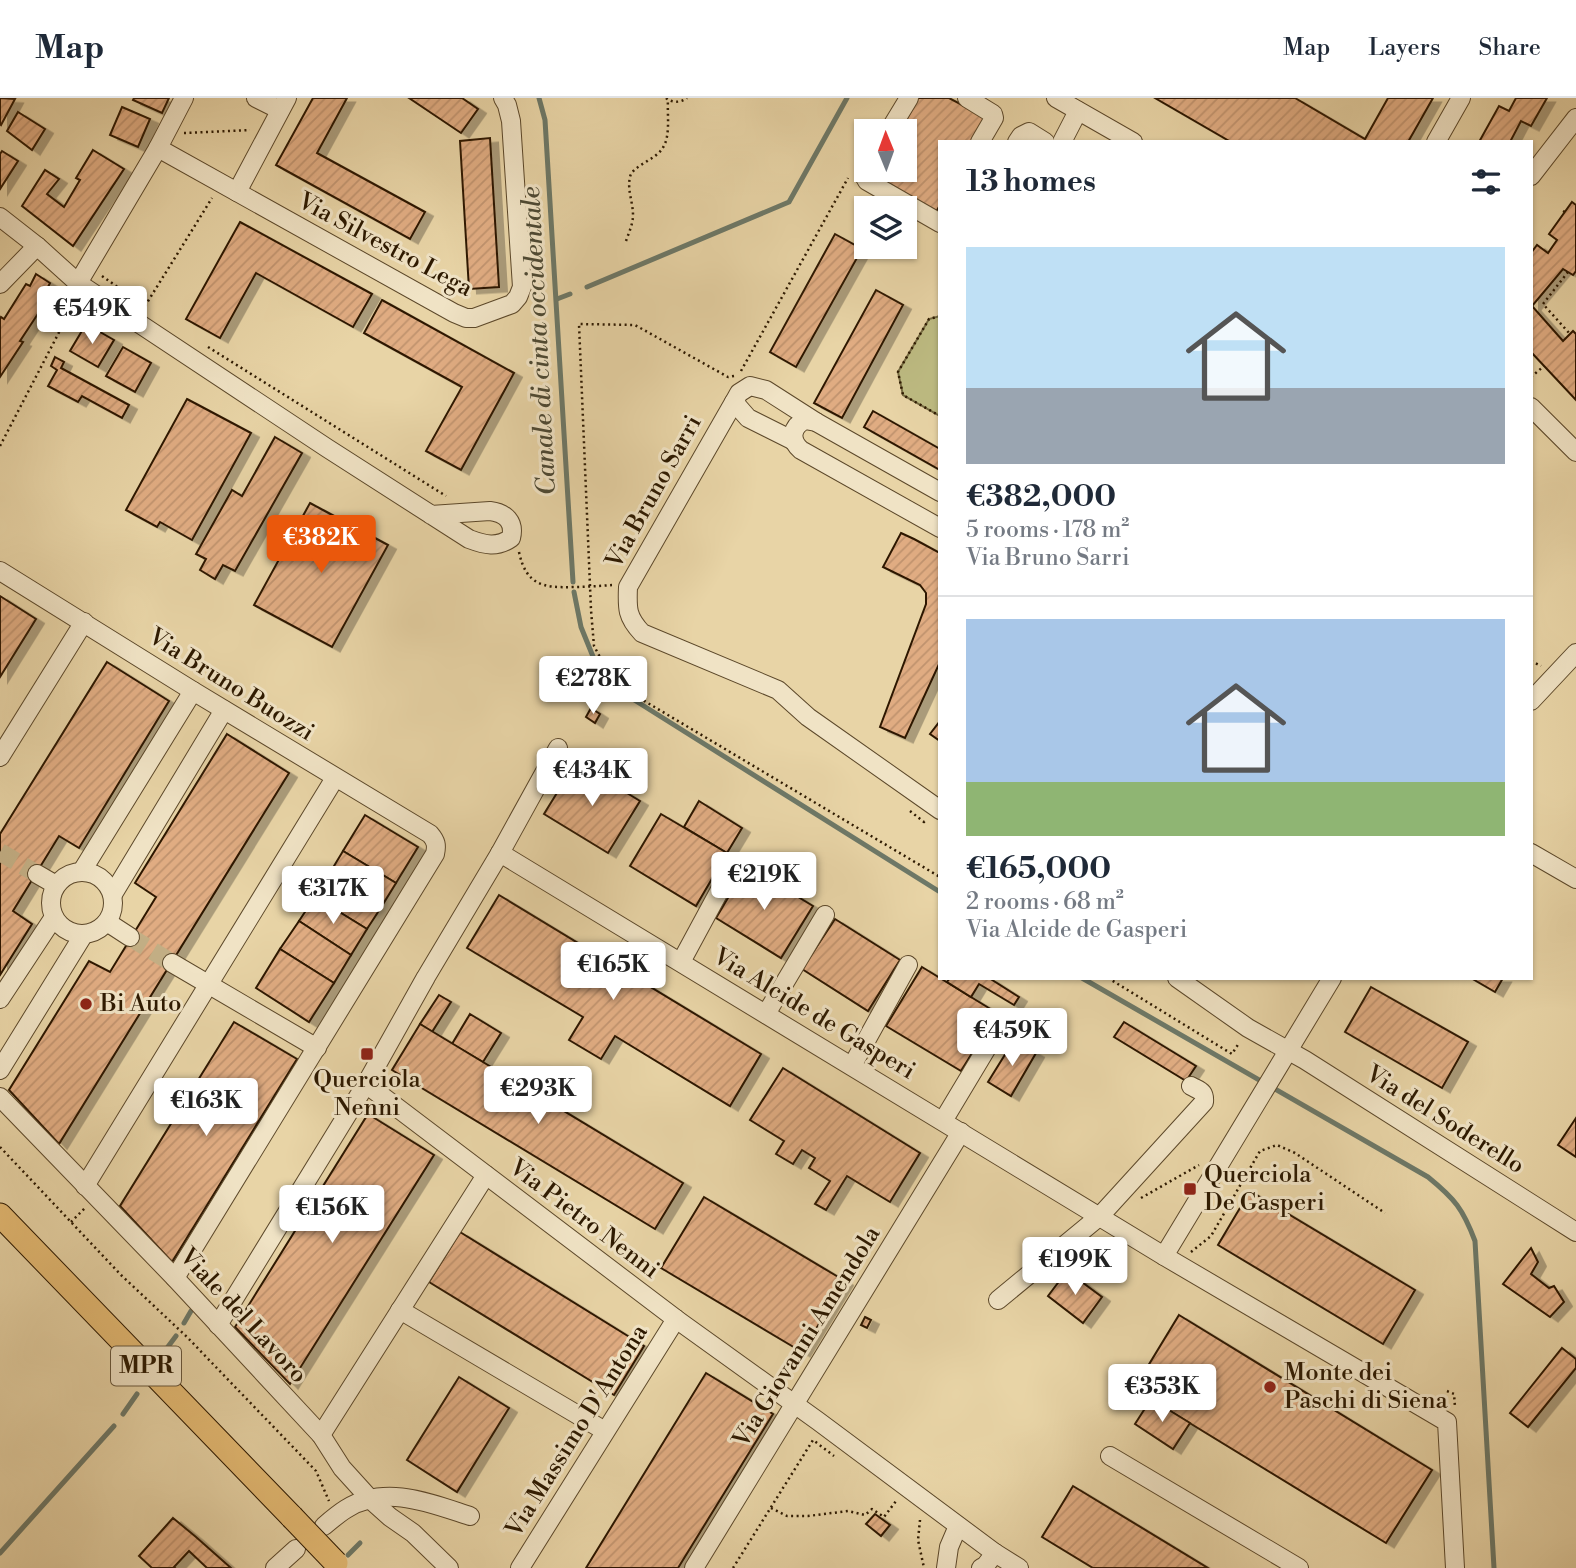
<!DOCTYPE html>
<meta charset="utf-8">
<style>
body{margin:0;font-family:"Libre Bodoni",serif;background:#f2f2f3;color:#1f2937;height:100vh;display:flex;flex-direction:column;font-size:26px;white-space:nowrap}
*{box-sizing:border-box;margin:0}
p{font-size:23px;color:#747a83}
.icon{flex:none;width:38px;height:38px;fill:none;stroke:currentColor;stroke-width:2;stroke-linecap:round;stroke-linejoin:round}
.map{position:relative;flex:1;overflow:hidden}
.panel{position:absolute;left:938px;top:42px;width:595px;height:840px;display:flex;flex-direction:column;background:#fff;border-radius:0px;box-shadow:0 2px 5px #0004}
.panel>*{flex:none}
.needle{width:46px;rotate:359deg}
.fabs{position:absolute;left:854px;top:21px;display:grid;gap:14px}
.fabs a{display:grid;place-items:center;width:63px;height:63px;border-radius:0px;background:#fff;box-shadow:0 2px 5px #0004;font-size:35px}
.price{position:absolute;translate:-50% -60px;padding:0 16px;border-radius:7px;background:#fff;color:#222;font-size:23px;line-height:46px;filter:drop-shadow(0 2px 4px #0008)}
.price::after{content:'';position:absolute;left:50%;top:42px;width:21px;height:16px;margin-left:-10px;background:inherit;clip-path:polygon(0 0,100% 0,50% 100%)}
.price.active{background:#ea580c;color:#fff}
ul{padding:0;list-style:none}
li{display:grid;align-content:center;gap:14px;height:371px;padding:0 28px}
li+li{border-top:2px solid #e0e1e3}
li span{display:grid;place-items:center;height:217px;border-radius:0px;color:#555}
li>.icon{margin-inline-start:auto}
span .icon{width:126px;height:126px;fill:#fffc;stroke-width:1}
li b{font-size:30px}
h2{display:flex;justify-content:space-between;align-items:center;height:84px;padding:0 28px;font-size:30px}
header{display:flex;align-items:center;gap:42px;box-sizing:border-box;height:98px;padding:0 35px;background:#fff;border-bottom:2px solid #e0e1e3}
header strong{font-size:33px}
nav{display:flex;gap:38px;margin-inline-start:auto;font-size:24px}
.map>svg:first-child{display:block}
</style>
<header>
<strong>Map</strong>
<nav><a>Map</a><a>Layers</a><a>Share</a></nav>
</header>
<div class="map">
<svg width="1576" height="1470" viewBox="0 0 1576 1470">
<defs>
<pattern id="building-hatch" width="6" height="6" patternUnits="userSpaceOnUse" patternTransform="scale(1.75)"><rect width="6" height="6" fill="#e0ac82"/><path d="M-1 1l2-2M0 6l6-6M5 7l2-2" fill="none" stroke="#c0936e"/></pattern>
<filter id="shadow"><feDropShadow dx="8" dy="4.5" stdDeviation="0" flood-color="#0004"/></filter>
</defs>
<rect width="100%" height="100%" fill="#e8d4a6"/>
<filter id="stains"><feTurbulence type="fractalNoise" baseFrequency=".00286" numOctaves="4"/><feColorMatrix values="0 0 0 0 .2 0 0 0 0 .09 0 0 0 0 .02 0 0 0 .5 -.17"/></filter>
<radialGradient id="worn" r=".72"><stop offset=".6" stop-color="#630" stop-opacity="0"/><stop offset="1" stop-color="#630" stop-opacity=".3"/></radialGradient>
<!-- grass -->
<polygon fill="#bdbb82" stroke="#756a41" stroke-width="2" points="940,218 940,318 903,297 898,274 929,221"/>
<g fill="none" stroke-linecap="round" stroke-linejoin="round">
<!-- stream -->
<g stroke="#6d7867" stroke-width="5">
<polyline points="539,0 545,22 573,484"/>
<polyline points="587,189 789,104 847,0"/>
<polyline points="557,201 570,196"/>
<polyline points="574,494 581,529 594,561 620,593 940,794"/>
<path d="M1082 880 1428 1079C1455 1101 1463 1111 1475 1143L1494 1470"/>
<polyline points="184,1225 191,1213"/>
<polyline points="167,1250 176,1238"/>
<polyline points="123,1316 137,1296"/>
<polyline points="0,1455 114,1328"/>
<polyline points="348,1457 360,1445"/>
</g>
</g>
<!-- building -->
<g fill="url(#building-hatch)" stroke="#2d1900" stroke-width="2" filter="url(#shadow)">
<polygon points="0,0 15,1 1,27 0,26"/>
<polygon points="134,0 169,0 162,15 133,2"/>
<polygon points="313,0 347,0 317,55 425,114 410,141 276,67"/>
<polygon points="409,0 462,0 478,11 461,35"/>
<polygon points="918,0 949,0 987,20 974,44 940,44 940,107 936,114 874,81 879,72 905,72 905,33 900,33"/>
<polygon points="1155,0 1295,0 1365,41 1388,0 1433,0 1408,44 1231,44"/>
<polygon points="1516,0 1547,0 1531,28 1521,23 1510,44 1479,44 1499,8 1509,13"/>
<polygon points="122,9 150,21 138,49 110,37"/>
<polygon points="18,14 45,31 32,52 7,33"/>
<polygon points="490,40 499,189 469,191 460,43"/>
<polygon points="93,52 124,71 73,148 22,108 45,72 59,81 47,96 64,109 80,82 76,80"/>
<polygon points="2,53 18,63 0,91 0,56"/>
<polygon points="1572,104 1576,107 1576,173 1573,177 1563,171 1532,208 1563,243 1573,233 1576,236 1576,302 1531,254 1531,155 1537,147 1548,155 1557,142 1549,136"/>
<polygon points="240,124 372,196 353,229 256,175 220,240 186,221"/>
<polygon points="835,136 862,151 796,269 770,254"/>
<polygon points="36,176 50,185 48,189 53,193 20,243 23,244 0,279 0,221 1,219 4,221 26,186 30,188"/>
<polygon points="876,192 903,207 842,320 814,305"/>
<polygon points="382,202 514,275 461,372 426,353 462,289 364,235"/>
<polygon points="86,226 114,242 98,269 70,253"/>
<polygon points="123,249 151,265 135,294 106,278"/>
<polygon points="55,259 64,264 61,270 129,307 122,320 82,298 78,304 48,288 57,272 51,268"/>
<polygon points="187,301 251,335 192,442 160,424 157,429 126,412"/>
<polygon points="873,313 940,351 940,372 864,329"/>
<polygon points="275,339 302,355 235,473 223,467 215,481 200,472 206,461 196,456 232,392 242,398"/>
<polygon points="310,405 388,447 332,549 254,507"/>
<polygon points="901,435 914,441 940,455 940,564 905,640 880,629 926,506 926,495 920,487 883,469"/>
<polygon points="0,498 36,521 0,579"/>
<polygon points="107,564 169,603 79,750 59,738 13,813 32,826 0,877 0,736"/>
<polygon points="591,610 600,616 595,625 586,619"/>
<polygon points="940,623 940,643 930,636"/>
<polygon points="227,636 289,675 59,1046 9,992 89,863 110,874 156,799 135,785"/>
<polygon points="576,664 640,703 608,755 544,716"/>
<polygon points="699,703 742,730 727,755 684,729"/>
<polygon points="661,716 727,755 696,808 630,768"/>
<polygon points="365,717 418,749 396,785 343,753"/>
<polygon points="343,753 396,785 380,811 328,778"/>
<polygon points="747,768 813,808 781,860 716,820"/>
<polygon points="328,778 380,811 367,831 315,799"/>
<polygon points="499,797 761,956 730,1008 615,938 601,961 569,942 583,919 467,850"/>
<polygon points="315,799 367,831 351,857 299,823"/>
<polygon points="835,821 900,862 868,913 802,871"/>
<polygon points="299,823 351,857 334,885 280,851"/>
<polygon points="280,851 334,885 309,924 256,890"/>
<polygon points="922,869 997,915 961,973 886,928"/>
<polygon points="950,880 989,880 1019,899 1014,907 979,886 971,899 947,884"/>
<polygon points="1471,880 1503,880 1495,894"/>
<polygon points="1371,889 1468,944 1442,990 1345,934"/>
<polygon points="439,897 451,904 432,934 420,926"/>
<polygon points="470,916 501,935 483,964 452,946"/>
<polygon points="234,924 297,961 172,1164 120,1108"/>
<polygon points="1124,924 1196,968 1186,983 1114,939"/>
<polygon points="420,926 683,1085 655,1131 392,972"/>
<polygon points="1014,942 1036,955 1011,998 988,984"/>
<polygon points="783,970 920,1055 890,1104 847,1078 826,1112 815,1106 830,1083 809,1070 815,1060 802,1052 793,1066 776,1056 784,1043 750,1022"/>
<polygon points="368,1016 434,1057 290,1286 235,1229"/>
<polygon points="1576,1020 1576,1059 1558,1047"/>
<polygon points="1250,1093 1415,1192 1383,1246 1218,1147"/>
<polygon points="704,1099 845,1183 802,1254 661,1170"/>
<polygon points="460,1134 644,1248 614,1297 429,1184"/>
<polygon points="1531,1150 1538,1164 1531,1176 1549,1190 1554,1188 1564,1204 1550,1219 1503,1186"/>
<polygon points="1067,1173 1102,1199 1083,1225 1048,1198"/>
<polygon points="1179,1217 1432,1372 1386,1445 1134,1291"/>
<polygon points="865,1219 871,1222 867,1230 861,1227"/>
<polygon points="1562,1250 1576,1261 1576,1270 1528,1329 1510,1315"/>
<polygon points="706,1275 773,1316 678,1470 586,1470"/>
<polygon points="459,1279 509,1310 457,1394 407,1362"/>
<polygon points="1151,1301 1190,1325 1173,1351 1135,1326"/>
<polygon points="1073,1388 1208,1470 1093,1470 1042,1439"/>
<polygon points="875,1416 890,1427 881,1438 866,1426"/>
<polygon points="173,1420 196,1439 231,1470 207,1470 189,1453 174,1469 175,1470 152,1470 139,1458"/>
</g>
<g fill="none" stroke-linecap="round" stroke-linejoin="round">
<!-- minor-tunnel -->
<g stroke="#c3af85" stroke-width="18" stroke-dasharray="18 9" stroke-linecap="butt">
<polyline points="0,754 37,776"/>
<polyline points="130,839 172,865"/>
</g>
<defs>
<g id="minor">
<polyline points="256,0 280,12"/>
<polyline points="967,0 993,16 994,20 980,44"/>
<polyline points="1056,0 1133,44"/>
<polyline points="889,33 909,0"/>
<polyline points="1017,44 1021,38 1029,34 1045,44"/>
<polyline points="1062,44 1078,13"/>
<polyline points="1436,44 1461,0"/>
<polyline points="158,50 454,215 466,220 474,220 512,206 518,199 522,189 511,23 507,7 503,0"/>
<path d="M866 72C864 76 864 79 867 83L940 125"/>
<polyline points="1531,78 1576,20"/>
<polyline points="237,94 287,0"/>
<path d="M0 119 37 148 78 185 327 350 469 441C485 447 497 450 511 440 515 424 506 415 490 413L431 417"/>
<polyline points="78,185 158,50 184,0"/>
<polyline points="0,186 37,148"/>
<path d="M734 304 628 489C627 511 627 519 642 535L778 592 808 619 940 712"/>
<polyline points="1531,309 1576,354"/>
<polyline points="794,343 748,320 734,304 739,295 750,288 766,292 816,324"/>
<path d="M940 394 816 324 805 322C792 328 789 342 801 352L940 430"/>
<path d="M0 473 193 593 430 736C436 743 437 747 435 756L175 1180"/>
<polyline points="1531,603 1576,555"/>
<polyline points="0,659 84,524"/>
<polyline points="500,755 1164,1158 1447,1324 1455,1470"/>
<polyline points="1531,755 1576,781"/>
<polyline points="82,773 193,593"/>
<circle cx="82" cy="805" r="31"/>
<polyline points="37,776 56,787"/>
<polyline points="113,796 224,612"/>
<polyline points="107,824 130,839"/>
<polyline points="681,864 735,764"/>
<polyline points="172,865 317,950"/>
<polyline points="1177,880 1248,930 1305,962 1576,1134"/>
<polyline points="0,901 54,819"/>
<polyline points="766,916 825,817"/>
<polyline points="852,968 908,867"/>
<polyline points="0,972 84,836"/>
<polyline points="366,986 676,1221 818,1323 995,1455 1019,1470"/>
<polyline points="0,999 175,1180 321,1337 342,1370 371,1402 390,1419 413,1435 449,1470"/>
<polyline points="943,1023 994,938"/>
<polyline points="85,1088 335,680"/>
<polyline points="1164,1158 1332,880"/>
<path d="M998 1202 1100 1118 1204 1004C1205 993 1200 993 1191 988"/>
<polyline points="400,1212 605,1333"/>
<polyline points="218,1227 366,986 426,879 500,755 558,650"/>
<polyline points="321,1337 486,1077"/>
<polyline points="1110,1358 1299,1470"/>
<path d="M324 1428C331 1422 338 1416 346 1411 385 1386 430 1405 470 1418"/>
<polyline points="275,1470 296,1451"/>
<polyline points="520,1470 676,1221"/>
<polyline points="694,1470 961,1034"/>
<polyline points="946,1470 949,1449 958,1428"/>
<polyline points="981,1470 985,1468 995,1455"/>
</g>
<polyline id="major" points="0,1117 292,1419"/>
</defs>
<!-- minor casing -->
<use href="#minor" stroke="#5c482a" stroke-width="20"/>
<!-- major casing -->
<use href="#major" stroke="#2d1900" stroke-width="25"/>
<!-- path -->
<g stroke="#2d1900" stroke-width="2.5" stroke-dasharray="2 3.5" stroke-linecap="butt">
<path d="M666 0C672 5 680 5 687 0"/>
<polyline points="184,35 250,32"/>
<polyline points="1563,113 1565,114"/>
<path d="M626 143C629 134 633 126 633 117 633 104 627 92 630 79 632 68 655 62 662 51 671 39 667 17 668 2"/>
<polyline points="1568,174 1543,206 1570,236"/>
<polyline points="102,178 119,190"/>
<polyline points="145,208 212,100"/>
<polyline points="940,218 929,221 898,274 903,297 940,318"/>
<polyline points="208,249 446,398"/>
<polyline points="741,273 848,80"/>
<polyline points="734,278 728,279 635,227 579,226 591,512 594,548 607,572 631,595 940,779"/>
<polyline points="1531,279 1544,268"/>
<polyline points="0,348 68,217 73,202"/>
<path d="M519 454C526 487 543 490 573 489 586 489 599 488 612 487"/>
<polyline points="1531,563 1541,568"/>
<polyline points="910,713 924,724 926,721"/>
<polyline points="1108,880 1232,956 1239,945"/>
<polyline points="0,1049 121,1177 187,1239 316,1373 329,1403"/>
<polyline points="1141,1100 1199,1067"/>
<polyline points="71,1124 86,1109"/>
<polyline points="1191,1154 1211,1138 1260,1053 1277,1047 1295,1055 1385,1115"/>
<polyline points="1447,1293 1454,1296 1455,1309"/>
<polyline points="771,1410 787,1418 808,1418 848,1413 865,1417 872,1411 884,1419 896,1403"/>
<polyline points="920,1422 918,1442 924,1470"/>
<polyline points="733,1470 813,1342 834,1358"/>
</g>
<!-- minor -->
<use href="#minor" stroke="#f0e3c5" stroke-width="18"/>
<!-- major -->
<use href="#major" stroke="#e4ba73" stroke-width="23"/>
<defs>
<polyline id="major-bridge" points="292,1419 336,1465"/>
</defs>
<!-- major-bridge casing -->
<use href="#major-bridge" stroke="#2d1900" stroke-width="25" stroke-linecap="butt"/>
<!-- major-bridge -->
<use href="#major-bridge" stroke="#e4ba73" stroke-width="23"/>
</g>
<!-- markers -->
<g fill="#8f2418" stroke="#f0e3c5" stroke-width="2.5">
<circle cx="86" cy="906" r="7"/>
<rect x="360" y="949" width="14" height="14" rx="3.5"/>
<rect x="1183" y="1084" width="14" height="14" rx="3.5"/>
<circle cx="1270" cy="1289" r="7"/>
</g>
<g text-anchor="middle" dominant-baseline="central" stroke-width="6" stroke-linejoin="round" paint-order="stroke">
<!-- shield labels -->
<rect fill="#f0e3c5" stroke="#68563b" stroke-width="2" x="111" y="1248.5" width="70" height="39" rx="5"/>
<g font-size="23" font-weight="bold" fill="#2d1900">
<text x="146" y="1268">MPR</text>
</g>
<!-- street labels -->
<g font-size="24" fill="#2d1900" stroke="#f0e3c5">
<text transform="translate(385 147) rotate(28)">Via Silvestro Lega</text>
<text transform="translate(654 394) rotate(-61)">Via Bruno Sarri</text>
<text transform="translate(231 587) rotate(32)">Via Bruno Buozzi</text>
<text transform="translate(814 916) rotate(31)">Via Alcide de Gasperi</text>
<text transform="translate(1445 1022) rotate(32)">Via del Soderello</text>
<text transform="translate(584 1121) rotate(37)">Via Pietro Nenni</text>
<text transform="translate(243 1218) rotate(47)">Viale del Lavoro</text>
<text transform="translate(807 1239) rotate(-58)">Via Giovanni Amendola</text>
<text transform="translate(577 1333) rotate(-58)">Via Massimo D'Antona</text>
</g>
<!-- poi labels -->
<g font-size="24" fill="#2d1900" stroke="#f0e3c5" text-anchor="start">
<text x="100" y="906">Bi Auto</text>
<text x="367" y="982" text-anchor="middle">Querciola<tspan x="367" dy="28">Nenni</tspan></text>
<text x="1204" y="1077">Querciola<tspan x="1204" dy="28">De Gasperi</tspan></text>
<text x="1284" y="1275">Monte dei<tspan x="1284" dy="28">Paschi di Siena</tspan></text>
</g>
<!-- water labels -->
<g font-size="26" font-style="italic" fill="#4d4933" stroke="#f0e3c5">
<text transform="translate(539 243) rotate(-93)">Canale di cinta occidentale</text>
</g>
</g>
<rect width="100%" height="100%" filter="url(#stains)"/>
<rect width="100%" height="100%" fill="url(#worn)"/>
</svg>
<div class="fabs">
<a><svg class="needle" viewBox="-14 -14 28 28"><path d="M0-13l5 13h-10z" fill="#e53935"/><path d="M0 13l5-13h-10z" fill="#747a83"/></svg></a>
<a><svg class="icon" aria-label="layers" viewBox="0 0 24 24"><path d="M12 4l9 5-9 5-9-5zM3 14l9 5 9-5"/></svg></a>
</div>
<b class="price" style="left:92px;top:248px">€549K</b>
<b class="price active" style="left:321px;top:477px">€382K</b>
<b class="price" style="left:593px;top:618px">€278K</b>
<b class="price" style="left:592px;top:710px">€434K</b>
<b class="price" style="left:764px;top:814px">€219K</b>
<b class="price" style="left:333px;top:828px">€317K</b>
<b class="price" style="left:613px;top:904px">€165K</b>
<b class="price" style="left:1012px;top:970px">€459K</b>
<b class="price" style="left:538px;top:1028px">€293K</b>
<b class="price" style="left:206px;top:1040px">€163K</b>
<b class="price" style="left:332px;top:1147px">€156K</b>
<b class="price" style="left:1075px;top:1199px">€199K</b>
<b class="price" style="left:1162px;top:1326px">€353K</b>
<section class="panel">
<h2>13 homes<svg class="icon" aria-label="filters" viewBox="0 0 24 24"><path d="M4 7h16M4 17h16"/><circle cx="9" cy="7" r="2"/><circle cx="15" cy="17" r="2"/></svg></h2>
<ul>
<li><span style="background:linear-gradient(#bfe0f5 65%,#9aa5b1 0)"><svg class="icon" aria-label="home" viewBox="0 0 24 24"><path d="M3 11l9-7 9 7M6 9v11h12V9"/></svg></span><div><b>€382,000</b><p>5 rooms · 178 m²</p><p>Via Bruno Sarri</p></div></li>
<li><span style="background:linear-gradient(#a9c7e8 75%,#8fb573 0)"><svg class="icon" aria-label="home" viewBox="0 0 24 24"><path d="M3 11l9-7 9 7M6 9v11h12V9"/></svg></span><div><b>€165,000</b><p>2 rooms · 68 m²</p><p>Via Alcide de Gasperi</p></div></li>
</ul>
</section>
</div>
